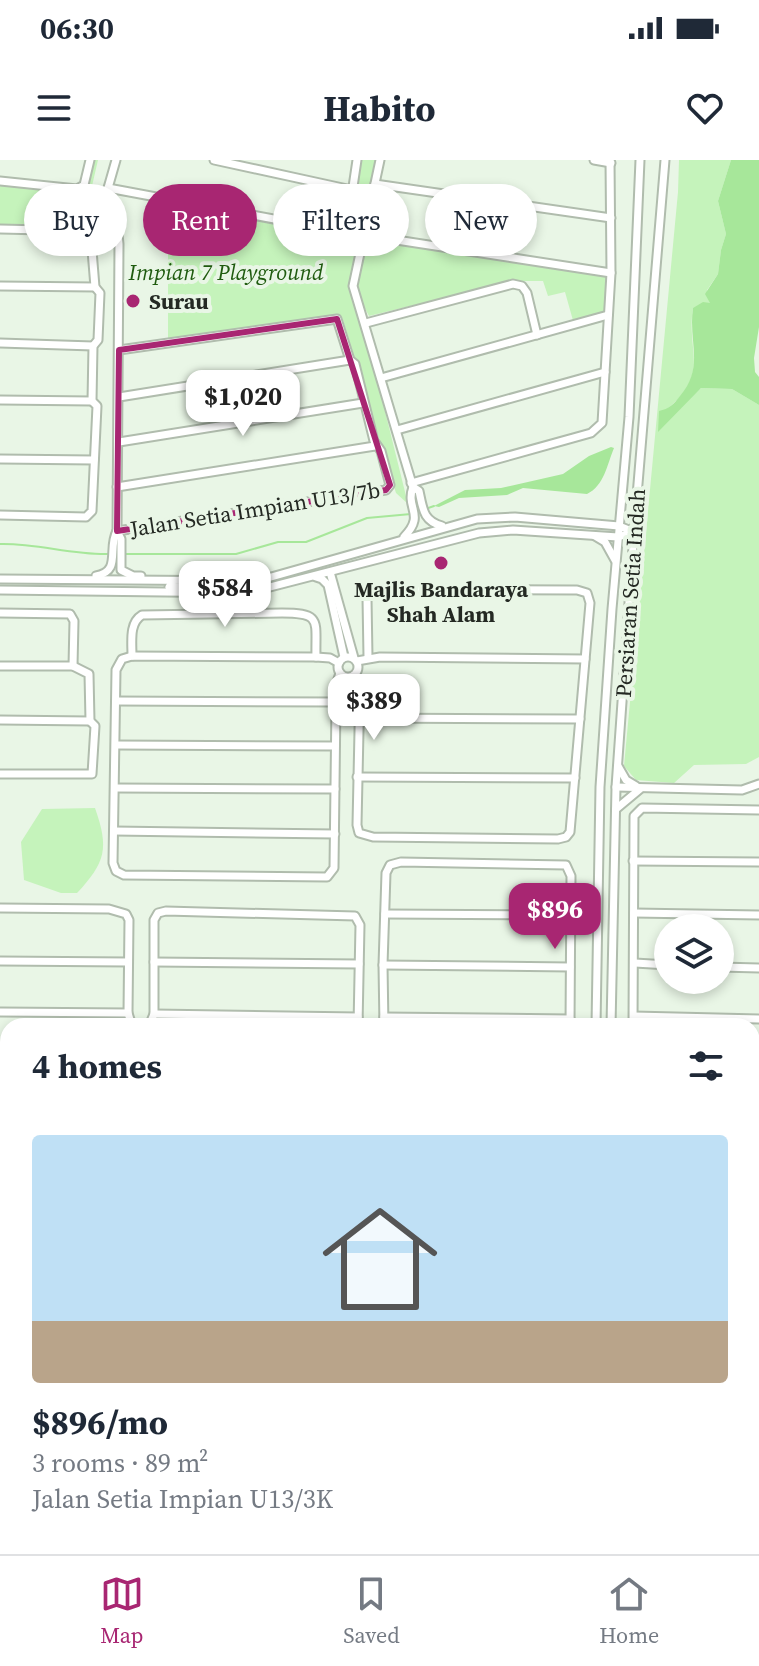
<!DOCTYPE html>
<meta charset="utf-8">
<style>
body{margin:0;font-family:"Source Serif 4",serif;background:#f6f6f7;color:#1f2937;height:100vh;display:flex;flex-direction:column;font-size:30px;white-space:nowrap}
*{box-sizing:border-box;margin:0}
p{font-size:26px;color:#747a83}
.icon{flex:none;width:44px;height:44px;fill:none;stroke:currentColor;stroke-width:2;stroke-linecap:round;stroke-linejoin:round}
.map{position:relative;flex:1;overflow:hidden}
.panel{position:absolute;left:0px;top:858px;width:760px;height:536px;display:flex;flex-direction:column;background:#fff;border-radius:24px 24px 0 0;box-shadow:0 4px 12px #0003}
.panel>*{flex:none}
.guide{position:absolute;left:24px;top:24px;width:712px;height:72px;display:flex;gap:16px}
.controls{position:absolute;left:654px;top:754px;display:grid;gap:16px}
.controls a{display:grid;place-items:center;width:80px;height:80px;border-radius:50%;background:#fff;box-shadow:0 4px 12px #0003;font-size:40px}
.price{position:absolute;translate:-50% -68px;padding:0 18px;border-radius:16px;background:#fff;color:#222;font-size:26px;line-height:52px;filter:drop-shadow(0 2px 4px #0008)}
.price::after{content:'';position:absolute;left:50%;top:48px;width:24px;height:18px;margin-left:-12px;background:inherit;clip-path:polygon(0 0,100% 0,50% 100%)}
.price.selected{background:#a82672;color:#fff}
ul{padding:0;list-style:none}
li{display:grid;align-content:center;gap:16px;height:424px;padding:0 32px}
li span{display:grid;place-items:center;height:248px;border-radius:8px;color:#555}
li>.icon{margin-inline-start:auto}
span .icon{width:144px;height:144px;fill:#fffc;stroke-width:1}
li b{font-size:34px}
h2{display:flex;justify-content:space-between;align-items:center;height:96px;padding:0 32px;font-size:34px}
.chip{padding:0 28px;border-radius:36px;background:#fff;box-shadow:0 4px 12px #0003;font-size:28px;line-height:72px}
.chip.selected{background:#a82672;color:#fff}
.status{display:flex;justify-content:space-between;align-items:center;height:56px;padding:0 40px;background:#fff;direction:ltr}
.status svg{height:22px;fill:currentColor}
header{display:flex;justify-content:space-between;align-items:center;height:104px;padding:0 32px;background:#fff;font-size:36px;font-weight:700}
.tab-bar{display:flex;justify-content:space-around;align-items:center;height:112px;border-top:2px solid #e0e1e3;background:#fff;font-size:22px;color:#747a83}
.tab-bar a{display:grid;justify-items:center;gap:4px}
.tab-bar .selected{color:#a82672}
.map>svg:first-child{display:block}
</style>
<div class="status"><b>06:30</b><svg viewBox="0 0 49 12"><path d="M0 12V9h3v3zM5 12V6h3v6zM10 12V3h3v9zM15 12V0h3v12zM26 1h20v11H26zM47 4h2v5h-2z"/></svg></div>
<header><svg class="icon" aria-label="menu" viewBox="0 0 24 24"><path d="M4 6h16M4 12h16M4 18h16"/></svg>Habito<svg class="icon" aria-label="heart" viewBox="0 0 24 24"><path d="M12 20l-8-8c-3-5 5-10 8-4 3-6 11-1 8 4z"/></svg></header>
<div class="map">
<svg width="759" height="1394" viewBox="0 0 759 1394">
<rect width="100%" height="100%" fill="#e9f6e6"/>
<!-- green -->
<g fill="#c5f3bb">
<polygon points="89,0 98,0 92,26 102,59 101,67 0,64 0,24 69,33 80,27"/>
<polygon points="357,0 380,0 364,75 611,113 608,155 574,164 565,132 548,136 543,121 513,121 369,156 355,130 408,344 396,333 342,157 332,155 168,180 168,76 160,75 166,43 338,71 347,66"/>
<path d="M679 0H731L718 41 726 74 721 90 718 114 707 130 712 144 693 148C686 193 711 213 667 249L674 253 701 228 732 229 759 245V597L746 604 694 605 674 623 636 620 624 606 678 32Z"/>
<path d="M95 648C109 688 106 702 77 733H61L24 720 21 682 42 649Z"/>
</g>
<!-- water -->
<g fill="#a7e79a">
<path d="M731 0H759V167L754 198 755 212 759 217V245L732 229 701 228 658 272 659 251C669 249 674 244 680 236 705 207 688 182 693 148L703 142 710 143 705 134 718 114 721 90 726 74 718 41Z"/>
<path d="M611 287 614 288C607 305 604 326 587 334L523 328 507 335 459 338 439 347 434 346 465 330 501 328 563 314 589 296Z"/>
<rect x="0" y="1391" width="161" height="3"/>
</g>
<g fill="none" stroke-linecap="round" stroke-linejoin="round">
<!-- stream -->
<g stroke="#a7e79a" stroke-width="2">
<polyline points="417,352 434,346"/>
<path d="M0 384C38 383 70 395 109 394"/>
<polyline points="124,394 236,394 278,382 306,382 367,358 411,354"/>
<polyline points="0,1033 8,1033"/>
</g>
<defs>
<g id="minor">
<polyline points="116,0 108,28 117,64 119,84 117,371 121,379 121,410 133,416 141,416"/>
<polyline points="214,0 352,30"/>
<path d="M380 0 353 126 413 327C405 349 426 354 404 377"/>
<polyline points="594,0 611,3"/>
<polyline points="0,21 77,29 84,25 90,0"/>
<polyline points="375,24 611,58"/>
<polyline points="108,28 338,71 347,67 357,0"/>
<polyline points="0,69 87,71 91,78 95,127 100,133 98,180 93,186 92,241 97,246 92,351 86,357 0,355"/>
<polyline points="364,75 611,113"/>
<polyline points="0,126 95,127"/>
<polyline points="366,163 513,124 522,126 527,133 537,175"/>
<polyline points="0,183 93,186"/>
<polyline points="381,218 608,155"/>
<polyline points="119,237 350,200"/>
<polyline points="0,240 92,241"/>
<polyline points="397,270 605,212"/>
<polyline points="119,282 363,243"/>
<polyline points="0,299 94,300"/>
<polyline points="411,323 591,273 602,263 611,113 610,0"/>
<polyline points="117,327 375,286"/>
<path d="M413 327 419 331C423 349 423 361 442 366"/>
<polyline points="117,371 386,330 390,325 381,291 374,281 355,204 350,200 337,159 119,190"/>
<polyline points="595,376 605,382 615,400"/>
<polyline points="330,412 354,498"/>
<path d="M96 416C122 411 107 389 117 371"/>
<polyline points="316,417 322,419 328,425 344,497"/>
<polyline points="0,419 257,421 477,359 515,357 619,366 634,372"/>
<polyline points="173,421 169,427 203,428 211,431"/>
<polyline points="0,430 247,433 479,373 513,370 618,377 634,372"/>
<polyline points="0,453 70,454 74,461 73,506"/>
<path d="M132 496C132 481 129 463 142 455L282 453C323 453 315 461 316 497"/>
<circle cx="348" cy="507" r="10"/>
<polyline points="357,501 380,497 585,499"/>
<polyline points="339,503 330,498 316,497 132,496 122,499 116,510 113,703 116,711 124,715 327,717 334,708 336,542 337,522 340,513"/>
<polyline points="0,506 73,506 89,514 90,561 95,566 92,614 0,614"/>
<polyline points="353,516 360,524 357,665 359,673 373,677 558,679 566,677 570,672 590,443 587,433 577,430 380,429 367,438 368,497"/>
<polyline points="116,541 336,542"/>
<polyline points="359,558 580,559"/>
<polyline points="0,560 90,561"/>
<polyline points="116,585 335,586"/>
<polyline points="618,606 626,620 636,626"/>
<polyline points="357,617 575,618"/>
<polyline points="616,627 742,630 759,624"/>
<polyline points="116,628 335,629"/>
<polyline points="616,649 640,629"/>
<polyline points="114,671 335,674"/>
<polyline points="633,701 759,702"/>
<polyline points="0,748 109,749 126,754 129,760 128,853 132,866"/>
<polyline points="634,753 759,755"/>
<polyline points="385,754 571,755"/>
<polyline points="0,801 128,802"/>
<polyline points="154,802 359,804"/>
<polyline points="635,803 668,805"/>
<polyline points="383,805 570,807"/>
<polyline points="720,807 759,808"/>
<polyline points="0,852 128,853"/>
<polyline points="154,854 358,857"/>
<polyline points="634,856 759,859"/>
<polyline points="384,857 570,859"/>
<polyline points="149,866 154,854 154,760 158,753 166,751 355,756 360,765 358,866"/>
<polyline points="384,866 383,805 386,713 390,705 401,702 566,705 571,716 570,866"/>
<polyline points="596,866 600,627 612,449 629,257 640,0"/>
<polyline points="611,866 616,627 634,372 665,0"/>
<polyline points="633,866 634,656 642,648 759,650"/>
<polyline points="0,905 8,905"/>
<polyline points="752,908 759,908"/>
<polyline points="0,956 8,956"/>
<polyline points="752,960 759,960"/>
<polyline points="0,1008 8,1008"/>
<polyline points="752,1012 759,1012"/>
<polyline points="0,1054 8,1054"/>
<polyline points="752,1061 759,1061"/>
<polyline points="0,1065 8,1065"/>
<polyline points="752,1076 759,1076"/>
<polyline points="0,1253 8,1253"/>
<polyline points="752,1263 759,1263"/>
<polyline points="752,1320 759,1320"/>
<polyline points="752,1374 759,1374"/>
<polyline points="309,1386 309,1394"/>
<polyline points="594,1393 759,1393"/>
<polyline points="415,1394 565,1393"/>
</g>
</defs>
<!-- minor casing -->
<use href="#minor" stroke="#b0bcad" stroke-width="11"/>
<!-- minor -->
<use href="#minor" stroke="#fff" stroke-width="7"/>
</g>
<!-- marked area -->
<path fill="none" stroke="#a82672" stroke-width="6" stroke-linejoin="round" d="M337 159 390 325 386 330 117 371 119 190Z"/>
<!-- markers -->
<g fill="#a82672" stroke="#e9f6e6" stroke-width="3">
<circle cx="133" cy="141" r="8"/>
<circle cx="441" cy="403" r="8"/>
</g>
<g text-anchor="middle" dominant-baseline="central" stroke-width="8" stroke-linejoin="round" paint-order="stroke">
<!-- park labels -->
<g font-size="22" font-style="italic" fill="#1f5b0f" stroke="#e9f6e6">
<text x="226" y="112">Impian 7 Playground</text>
</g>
<!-- poi labels -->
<g font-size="22" font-weight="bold" fill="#242923" stroke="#e9f6e6" text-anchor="start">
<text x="149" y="141">Surau</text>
<text x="441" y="429" text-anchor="middle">Majlis Bandaraya<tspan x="441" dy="25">Shah Alam</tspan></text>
</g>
<!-- street labels -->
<g font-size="22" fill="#242923" stroke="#e9f6e6">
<text transform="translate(255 349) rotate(-9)">Jalan Setia Impian U13/7b</text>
<text transform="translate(630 433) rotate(-86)">Persiaran Setia Indah</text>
</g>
</g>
</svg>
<div class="controls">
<a><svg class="icon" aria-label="layers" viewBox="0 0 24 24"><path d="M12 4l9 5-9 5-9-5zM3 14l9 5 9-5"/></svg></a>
</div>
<b class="price" style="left:243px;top:278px">$1,020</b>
<b class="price" style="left:225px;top:469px">$584</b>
<b class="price" style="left:374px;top:582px">$389</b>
<b class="price selected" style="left:555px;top:791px">$896</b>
<div class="guide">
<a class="chip">Buy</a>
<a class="chip selected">Rent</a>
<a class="chip">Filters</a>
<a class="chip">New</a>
</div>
<section class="panel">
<h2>4 homes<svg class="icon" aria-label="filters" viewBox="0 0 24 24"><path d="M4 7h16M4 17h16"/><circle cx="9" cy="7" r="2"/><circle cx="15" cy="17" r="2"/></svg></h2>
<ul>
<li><span style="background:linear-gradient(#bfe0f5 75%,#b9a48a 0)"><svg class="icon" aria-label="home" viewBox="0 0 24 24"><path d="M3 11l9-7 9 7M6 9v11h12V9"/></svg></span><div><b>$896/mo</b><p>3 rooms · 89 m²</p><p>Jalan Setia Impian U13/3K</p></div></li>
</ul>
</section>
</div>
<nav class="tab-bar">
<a class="selected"><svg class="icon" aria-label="map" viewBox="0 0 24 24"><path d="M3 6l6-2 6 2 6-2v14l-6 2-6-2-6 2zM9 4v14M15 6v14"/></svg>Map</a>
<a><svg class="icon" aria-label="saved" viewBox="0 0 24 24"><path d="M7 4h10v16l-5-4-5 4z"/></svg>Saved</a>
<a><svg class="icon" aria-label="home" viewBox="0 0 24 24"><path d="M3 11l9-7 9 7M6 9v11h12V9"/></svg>Home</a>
</nav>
